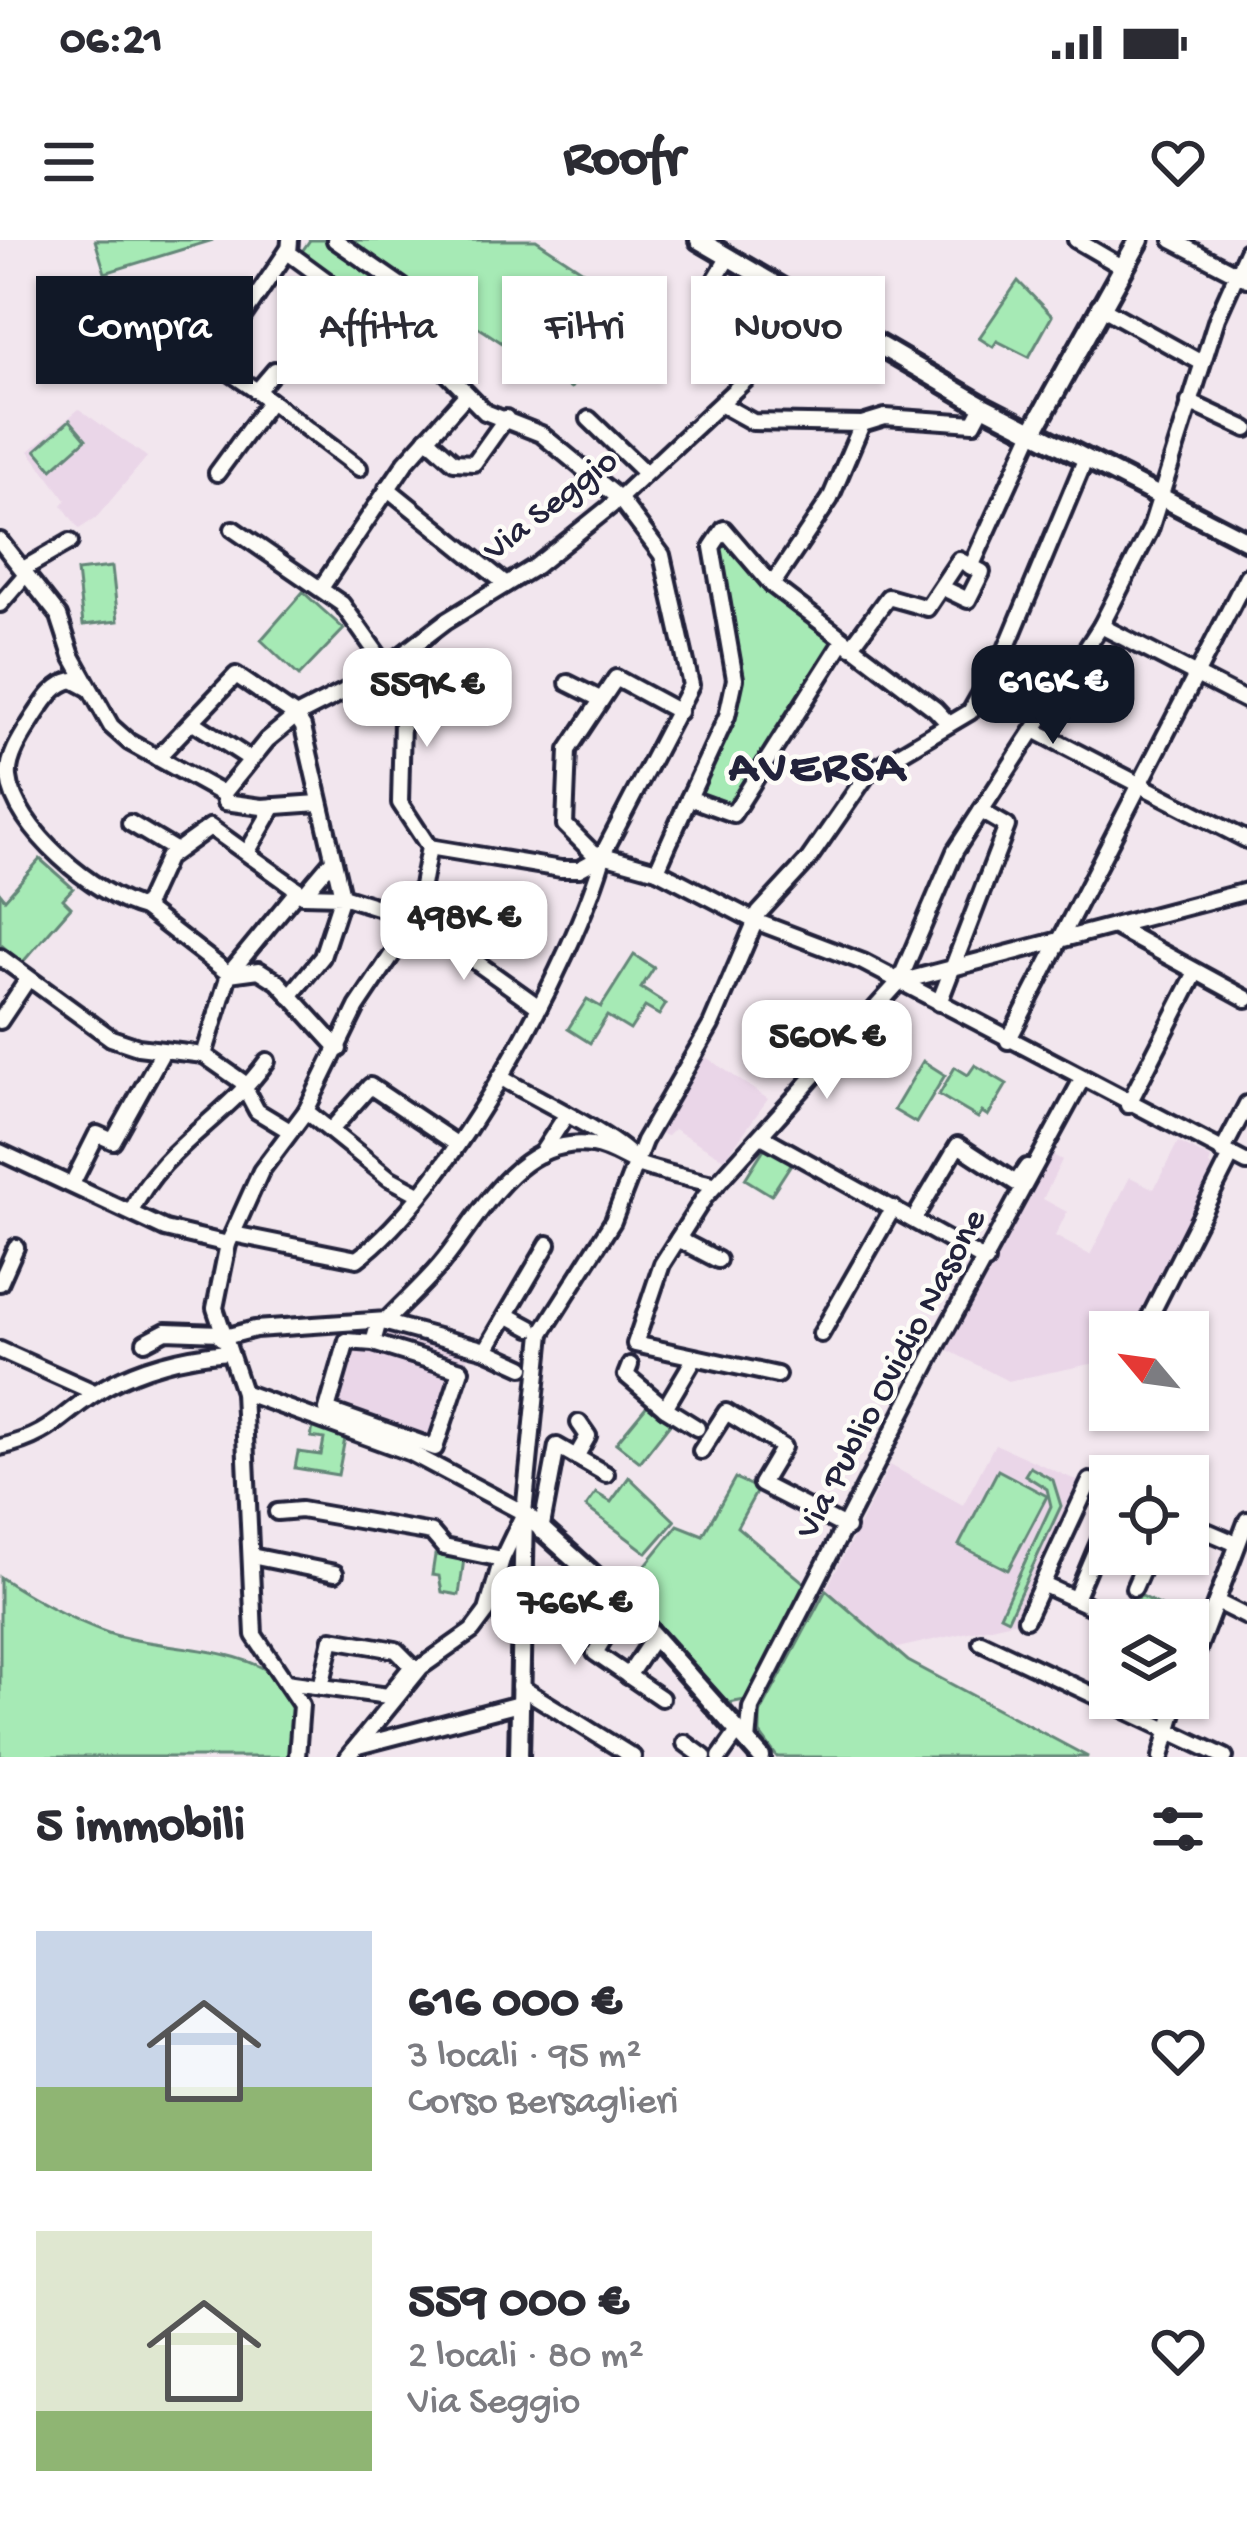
<!DOCTYPE html>
<html lang="it">
<meta charset="utf-8">
<style>
body{margin:0;font-family:"Gochi Hand",sans-serif;background:#f7f7f7;color:#2b2b33;height:100vh;display:flex;flex-direction:column;font-size:45px;white-space:nowrap}
*{box-sizing:border-box;margin:0}
p{font-size:39px;color:#7c7c81}
.icon{flex:none;width:66px;height:66px;fill:none;stroke:currentColor;stroke-width:2;stroke-linecap:round;stroke-linejoin:round}
.map{position:relative;height:1517px;overflow:hidden}
.side{display:flex;flex-direction:column;background:#fff;flex:1}
.side>*{flex:none}
.banner{position:absolute;left:36px;top:36px;width:1176px;height:108px;display:flex;gap:24px}
.needle{width:78px;rotate:299deg}
.controls{position:absolute;left:1089px;top:1071px;display:grid;gap:24px}
.controls a{display:grid;place-items:center;width:120px;height:120px;border-radius:0px;background:#fff;box-shadow:0 3px 9px #0004;font-size:60px}
.price{position:absolute;translate:-50% -102px;padding:0 27px;border-radius:24px;background:#fff;color:#222;font-size:39px;line-height:78px;filter:drop-shadow(0 3px 6px #0008)}
.price::after{content:'';position:absolute;left:50%;top:72px;width:36px;height:27px;margin-left:-18px;background:inherit;clip-path:polygon(0 0,100% 0,50% 100%)}
.price.on{background:#111827;color:#fff}
ul{padding:0;list-style:none}
li{display:flex;align-items:center;gap:36px;height:300px;padding:0 36px}
li span{display:grid;place-items:center;flex:none;width:336px;height:240px;border-radius:0px;color:#555}
li>.icon{margin-inline-start:auto}
span .icon{width:144px;height:144px;fill:#fffc;stroke-width:1}
li b{font-size:51px}
h2{display:flex;justify-content:space-between;align-items:center;height:144px;padding:0 36px;font-size:51px}
.chip{padding:0 42px;border-radius:0px;background:#fff;box-shadow:0 3px 9px #0004;font-size:42px;line-height:108px}
.chip.on{background:#111827;color:#fff}
.status{display:flex;justify-content:space-between;align-items:center;height:84px;padding:0 60px;background:#fff;direction:ltr}
.status svg{height:33px;fill:currentColor}
header{display:flex;justify-content:space-between;align-items:center;height:156px;padding:0 36px;background:#fff;font-size:54px;font-weight:700}
.map>svg:first-child{display:block}
</style>
<div class="status"><b>06:21</b><svg viewBox="0 0 49 12"><path d="M0 12V9h3v3zM5 12V6h3v6zM10 12V3h3v9zM15 12V0h3v12zM26 1h20v11H26zM47 4h2v5h-2z"/></svg></div>
<header><svg class="icon" aria-label="menu" viewBox="0 0 24 24"><path d="M4 6h16M4 12h16M4 18h16"/></svg>Roofr<svg class="icon" aria-label="heart" viewBox="0 0 24 24"><path d="M12 20l-8-8c-3-5 5-10 8-4 3-6 11-1 8 4z"/></svg></header>
<div class="map">
<svg width="1247" height="1517" viewBox="0 0 1247 1517">
<rect width="100%" height="100%" fill="#f2e6ee"/>
<filter id="ink" filterUnits="userSpaceOnUse"><feTurbulence type="fractalNoise" baseFrequency=".00833" numOctaves="2"/><feDisplacementMap in="SourceGraphic" scale="24" xChannelSelector="R" yChannelSelector="G"/><feConvolveMatrix kernelMatrix="1 2 1 2 8 2 1 2 1" color-interpolation-filters="sRGB"/></filter>
<g filter="url(#ink)">
<!-- built -->
<g fill="#ead6e8">
<polygon points="79,169 147,217 96,278 79,289 62,265 66,260 29,211"/>
<polygon points="700,813 768,859 725,919 674,889 667,896 653,892"/>
<polygon points="1178,902 1211,919 1209,925 1220,931 1137,1092 1110,1092 1110,1120 1008,1141 946,1109 1049,913 1062,920 1043,959 1067,972 1055,996 1090,1015 1130,937 1154,949"/>
<polygon points="340,1091 400,1094 469,1114 438,1216 319,1173"/>
<polygon points="995,1204 1080,1242 1017,1381 893,1409 826,1350 890,1225 963,1265"/>
</g>
<!-- green -->
<g fill="#a6eab5" stroke="#648678" stroke-width="3">
<polygon points="95,0 213,0 105,33"/>
<polygon points="310,0 327,0 401,51 384,76 298,17"/>
<polygon points="345,0 536,0 615,52 621,44 663,71 645,98 616,80 571,148"/>
<polygon points="1018,41 1052,76 1029,117 997,101 993,107 979,98"/>
<polygon points="70,180 86,199 52,229 36,210"/>
<polygon points="725,297 841,402 732,572 694,557 733,467 717,306"/>
<polygon points="112,327 118,381 83,385 77,331"/>
<polygon points="303,352 344,389 299,436 261,400"/>
<polygon points="40,619 73,648 63,659 71,667 22,723 0,704 0,653 5,659"/>
<polygon points="634,715 654,728 641,748 666,764 659,775 645,767 630,790 607,776 590,803 568,789 587,759 601,767"/>
<polygon points="923,821 945,835 916,883 894,870"/>
<polygon points="975,825 1007,844 988,876 982,872 978,878 939,855 955,827 968,835"/>
<polygon points="767,904 793,921 771,955 745,939"/>
<polygon points="649,1163 672,1181 640,1222 616,1203"/>
<polygon points="313,1187 346,1193 338,1235 295,1228 298,1212 321,1215 324,1199 311,1197"/>
<polygon points="1030,1227 1053,1240 1061,1266 1008,1379 1000,1375 1051,1266 1047,1249 1025,1235"/>
<polygon points="998,1230 1047,1256 1008,1330 959,1305"/>
<polygon points="629,1237 675,1281 647,1313 586,1267 596,1253 611,1262"/>
<polygon points="735,1238 758,1249 737,1287 807,1345 745,1460 729,1463 624,1352 678,1285 703,1295"/>
<polygon points="435,1315 464,1319 459,1355 442,1352 439,1336 432,1335"/>
<path d="M0 1337C31 1358 72 1380 108 1393 174 1417 331 1395 287 1517H0Z"/>
<polygon points="826,1350 908,1421 1088,1517 777,1517 760,1494 760,1474"/>
<polygon points="1142,1356 1179,1375 1177,1380 1130,1380 1106,1369"/>
</g>
<g fill="none" stroke-linecap="round" stroke-linejoin="round">
<defs>
<g id="minor">
<polyline points="335,0 407,50 385,82"/>
<polyline points="1076,0 1124,28"/>
<polyline points="1172,0 1247,39"/>
<polyline points="712,45 728,18"/>
<polyline points="1099,66 1202,123"/>
<polyline points="275,130 257,151 213,121 288,10"/>
<polyline points="257,151 359,228"/>
<polyline points="1189,162 1247,189"/>
<polyline points="724,166 753,182 862,184 830,259 772,345"/>
<polyline points="589,179 645,233"/>
<polyline points="862,184 885,177 974,183 983,166"/>
<polyline points="427,198 454,222 474,223 506,178"/>
<polyline points="217,233 270,161"/>
<polyline points="387,248 506,344"/>
<polyline points="233,289 342,364 386,426"/>
<polyline points="0,301 59,376 72,416 111,486 129,502 223,554 225,562"/>
<polyline points="971,327 1033,191"/>
<polyline points="23,329 70,302"/>
<polyline points="321,348 406,222 467,154"/>
<polyline points="0,364 26,334"/>
<polyline points="1101,386 1247,461"/>
<polyline points="843,401 733,574 689,558 727,476 735,439 712,307 724,289 772,345 935,469 949,484"/>
<polyline points="851,407 888,357 927,368 959,320 982,332 968,360 945,349"/>
<polyline points="568,443 598,458"/>
<path d="M88 448 73 440C54 444 44 462 34 477 24 493 7 517 9 537 14 588 95 656 144 668"/>
<polyline points="679,472 616,438 568,510 565,585 592,612 657,630 755,681 863,722 1247,923"/>
<polyline points="193,482 250,519"/>
<polyline points="1034,490 1247,600"/>
<polyline points="157,518 236,435 296,476 303,487 342,656 416,679 539,767"/>
<polyline points="223,554 267,500 296,476 374,436 446,381 536,326 612,265 818,72"/>
<polyline points="225,562 262,567 319,563"/>
<polyline points="130,583 175,610"/>
<polygon points="210,587 298,650 229,734 144,668 167,618"/>
<polyline points="429,607 561,629 579,629 603,616"/>
<polyline points="248,611 274,566"/>
<polyline points="657,630 689,558"/>
<polyline points="303,655 331,622"/>
<polyline points="1115,687 1247,759"/>
<polyline points="0,717 111,798 138,807 204,815 241,841 257,871 290,891"/>
<polyline points="899,742 1247,651"/>
<polyline points="290,756 322,717 342,656 303,655 298,650"/>
<polyline points="939,763 1007,586 981,571"/>
<polyline points="0,781 28,739"/>
<polyline points="1008,801 1247,336"/>
<polyline points="204,815 229,734 259,730 278,742 339,809"/>
<path d="M500 837C529 855 621 899 634 920"/>
<polyline points="1128,865 1196,732"/>
<polyline points="306,871 389,938 419,954"/>
<polyline points="331,890 370,846 455,903"/>
<polyline points="763,897 986,1021"/>
<polyline points="0,912 165,989 228,1004"/>
<polyline points="1222,912 1247,864"/>
<polyline points="541,914 565,877"/>
<polyline points="72,944 97,894 113,901 163,811"/>
<path d="M131 972C162 906 225 880 267 821"/>
<polyline points="914,979 958,905 1016,943 1027,927"/>
<path d="M233 994 357 1019C449 952 576 719 605 610L691 445 662 315 619 258 541 194 485 172 432 118 289 13 290 0"/>
<polyline points="678,999 718,1020"/>
<polyline points="0,1043 16,1007"/>
<polyline points="507,1075 531,1088"/>
<polyline points="1142,1092 1231,916"/>
<polyline points="821,1094 893,968"/>
<path d="M221 1098 255 1089 387 1080C406 1060 428 1041 445 1019 482 972 520 895 592 905 612 908 625 920 643 926 667 934 692 939 716 945"/>
<polyline points="145,1102 166,1091 220,1093"/>
<polyline points="373,1103 347,1101 327,1170 435,1208 461,1130 373,1103 379,1081 486,1110 523,1127"/>
<polyline points="0,1110 96,1153"/>
<polyline points="486,1110 548,1004"/>
<polyline points="694,1119 665,1168 697,1188"/>
<polyline points="630,1125 626,1135 665,1168"/>
<polyline points="777,1135 635,1104 662,1024 704,958 899,742 955,611 1101,386 1150,290 1217,78 1247,11"/>
<polyline points="243,1152 411,1213 524,1273"/>
<path d="M0 1207C56 1195 63 1170 107 1146 145 1125 184 1116 227 1112"/>
<polyline points="701,1211 726,1172 783,1207 761,1244 847,1288"/>
<polyline points="576,1217 588,1196 579,1183"/>
<polyline points="277,1272 301,1270 432,1293 444,1307 502,1319"/>
<polyline points="1188,1283 1237,1304"/>
<polyline points="541,1291 557,1206 606,1234"/>
<polyline points="251,1316 335,1333"/>
<polyline points="1048,1347 1120,1380"/>
<polyline points="1134,1348 1149,1314"/>
<polyline points="1075,1359 1110,1276"/>
<polyline points="1217,1362 1247,1377"/>
<polyline points="625,1364 595,1413 661,1458"/>
<polyline points="1026,1379 1090,1241 1110,1249"/>
<polyline points="981,1402 1225,1517"/>
<polyline points="628,1436 654,1397"/>
<polyline points="1188,1436 1247,1280"/>
<polyline points="286,1442 388,1456 412,1426 396,1410 332,1399 321,1447"/>
<polyline points="519,1446 633,1517"/>
<polyline points="685,1503 704,1517"/>
<polyline points="748,1503 751,1468 936,1108 1081,841"/>
<polyline points="358,1506 519,1464"/>
<polyline points="297,1517 301,1465 254,1395 243,1152 215,1068 228,1004 261,931 306,871 357,767 416,679 429,607 400,563 402,481 383,429"/>
<polyline points="348,1517 421,1427 472,1391 487,1371 502,1319 524,1273 542,1093 613,981 644,901 711,785 759,673 808,620 869,532 970,472 1006,409 1085,220"/>
<polyline points="720,1517 737,1493"/>
<polyline points="1161,1517 1178,1458"/>
</g>
<g id="tertiary">
<polyline points="699,0 983,166 1247,301"/>
<polyline points="524,1273 625,1364 761,1517"/>
<polyline points="519,1517 524,1273"/>
</g>
<polyline id="secondary" points="1033,191 1139,0"/>
</defs>
<!-- minor casing -->
<use href="#minor" stroke="#22223b" stroke-width="22"/>
<!-- tertiary casing -->
<use href="#tertiary" stroke="#22223b" stroke-width="26"/>
<!-- secondary casing -->
<use href="#secondary" stroke="#22223b" stroke-width="27"/>
<!-- minor -->
<use href="#minor" stroke="#fdfcf7" stroke-width="14"/>
<!-- tertiary -->
<use href="#tertiary" stroke="#fdfcf7" stroke-width="16"/>
<!-- secondary -->
<use href="#secondary" stroke="#fdfcf7" stroke-width="18"/>
</g>
</g>
<g text-anchor="middle" dominant-baseline="central" stroke-width="9" stroke-linejoin="round" paint-order="stroke">
<!-- street labels -->
<g font-size="36" fill="#22223b" stroke="#fdfcf7">
<text transform="translate(552 267) rotate(-38)">Via Seggio</text>
<text transform="translate(893 1135) rotate(-62)">Via Publio Ovidio Nasone</text>
</g>
<!-- district labels -->
<g font-size="48" font-weight="bold" letter-spacing="3" fill="#22223b" stroke="#fdfcf7">
<text x="818" y="530">AVERSA</text>
</g>
</g>
</svg>
<div class="controls">
<a><svg class="needle" viewBox="-14 -14 28 28"><path d="M0-13l5 13h-10z" fill="#e53935"/><path d="M0 13l5-13h-10z" fill="#7c7c81"/></svg></a>
<a><svg class="icon" aria-label="locate" viewBox="0 0 24 24"><circle cx="12" cy="12" r="6"/><path d="M12 2v4M12 18v4M2 12h4M18 12h4"/></svg></a>
<a><svg class="icon" aria-label="layers" viewBox="0 0 24 24"><path d="M12 4l9 5-9 5-9-5zM3 14l9 5 9-5"/></svg></a>
</div>
<b class="price on" style="left:1053px;top:507px">616K €</b>
<b class="price" style="left:427px;top:510px">559K €</b>
<b class="price" style="left:464px;top:743px">498K €</b>
<b class="price" style="left:827px;top:862px">560K €</b>
<b class="price" style="left:575px;top:1428px">766K €</b>
<div class="banner">
<a class="chip on">Compra</a>
<a class="chip">Affitta</a>
<a class="chip">Filtri</a>
<a class="chip">Nuovo</a>
</div>
</div>
<section class="side">
<h2>5 immobili<svg class="icon" aria-label="filters" viewBox="0 0 24 24"><path d="M4 7h16M4 17h16"/><circle cx="9" cy="7" r="2"/><circle cx="15" cy="17" r="2"/></svg></h2>
<ul>
<li><span style="background:linear-gradient(#c9d6e8 65%,#8fb573 0)"><svg class="icon" aria-label="home" viewBox="0 0 24 24"><path d="M3 11l9-7 9 7M6 9v11h12V9"/></svg></span><div><b>616 000 €</b><p>3 locali · 95 m²</p><p>Corso Bersaglieri</p></div><svg class="icon" aria-label="heart" viewBox="0 0 24 24"><path d="M12 20l-8-8c-3-5 5-10 8-4 3-6 11-1 8 4z"/></svg></li>
<li><span style="background:linear-gradient(#dfe7d0 75%,#8fb573 0)"><svg class="icon" aria-label="home" viewBox="0 0 24 24"><path d="M3 11l9-7 9 7M6 9v11h12V9"/></svg></span><div><b>559 000 €</b><p>2 locali · 80 m²</p><p>Via Seggio</p></div><svg class="icon" aria-label="heart" viewBox="0 0 24 24"><path d="M12 20l-8-8c-3-5 5-10 8-4 3-6 11-1 8 4z"/></svg></li>
</ul>
</section>
